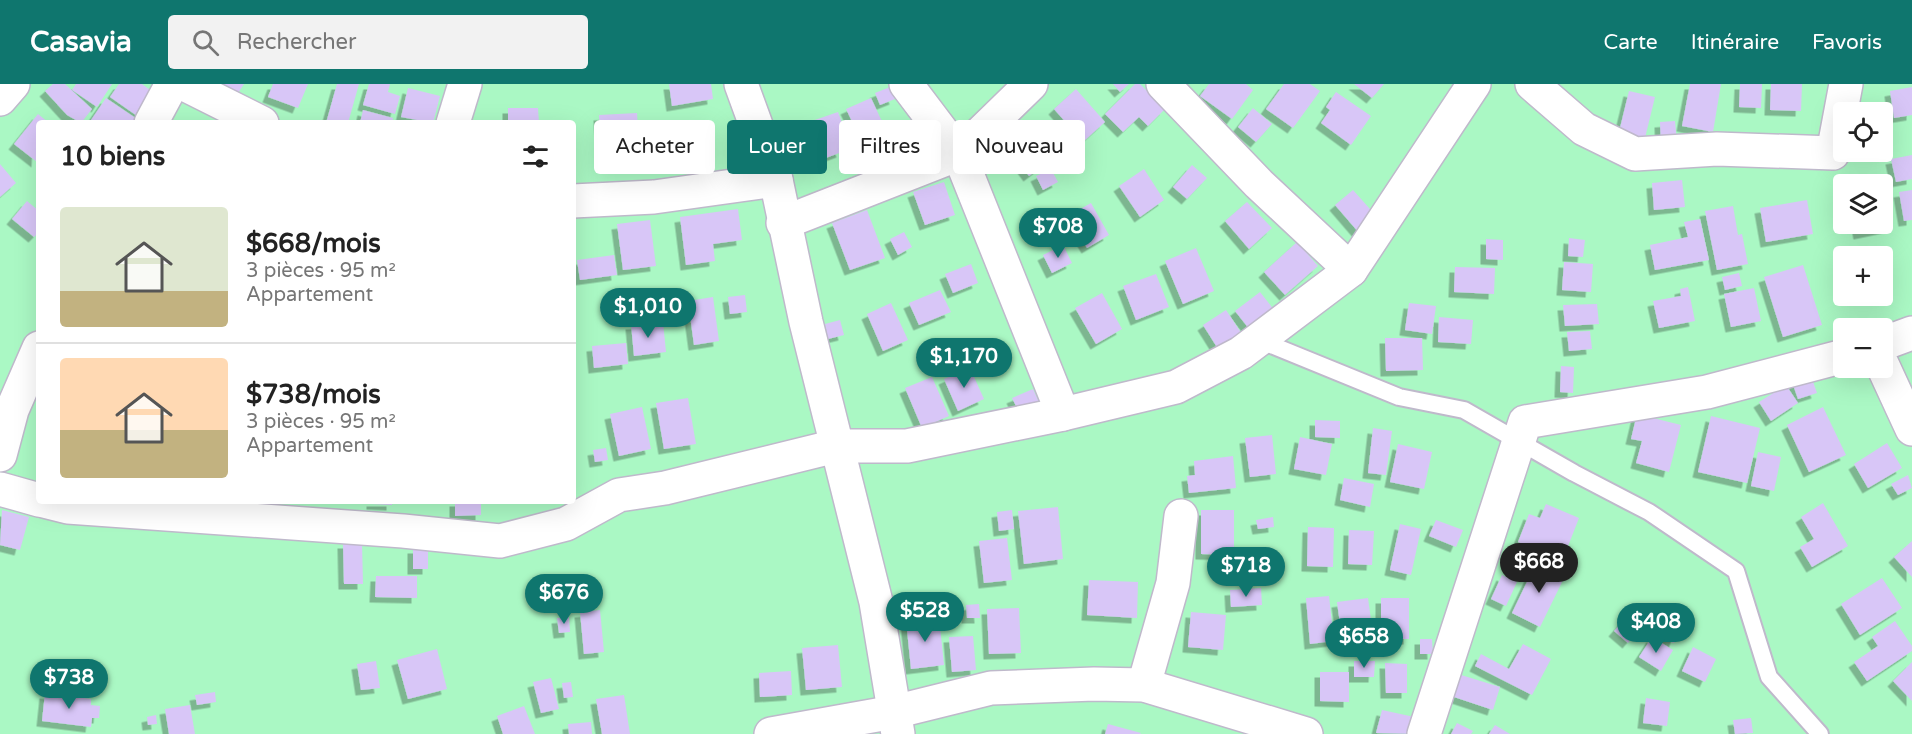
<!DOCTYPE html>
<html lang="fr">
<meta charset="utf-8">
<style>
body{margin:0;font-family:"Varela Round",sans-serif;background:#f2f2f2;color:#222;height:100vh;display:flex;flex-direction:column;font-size:22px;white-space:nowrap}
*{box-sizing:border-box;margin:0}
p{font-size:20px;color:#767676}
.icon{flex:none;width:33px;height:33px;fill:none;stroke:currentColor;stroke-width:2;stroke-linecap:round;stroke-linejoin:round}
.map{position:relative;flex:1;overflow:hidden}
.sheet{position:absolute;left:36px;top:36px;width:540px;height:384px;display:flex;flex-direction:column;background:#fff;border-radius:6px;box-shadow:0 6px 24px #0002}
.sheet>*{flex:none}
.guide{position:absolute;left:594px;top:36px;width:570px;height:54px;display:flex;gap:12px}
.buttons{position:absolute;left:1833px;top:18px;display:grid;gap:12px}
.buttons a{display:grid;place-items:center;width:60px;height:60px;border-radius:6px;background:#fff;box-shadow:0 6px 24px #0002;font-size:30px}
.price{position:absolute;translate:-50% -51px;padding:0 14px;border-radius:21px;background:#0f766e;color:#fff;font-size:20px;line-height:39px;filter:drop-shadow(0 2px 3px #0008)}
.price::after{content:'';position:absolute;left:50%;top:36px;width:18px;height:14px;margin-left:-9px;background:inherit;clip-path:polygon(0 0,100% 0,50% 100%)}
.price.active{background:#222;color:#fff}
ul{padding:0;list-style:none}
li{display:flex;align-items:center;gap:18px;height:150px;padding:0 24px}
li+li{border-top:2px solid #e0e0e0}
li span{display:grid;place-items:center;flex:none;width:168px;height:120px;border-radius:6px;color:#555}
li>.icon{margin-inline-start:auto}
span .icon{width:72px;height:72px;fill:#fffc;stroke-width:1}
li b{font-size:26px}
h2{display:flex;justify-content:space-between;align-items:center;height:72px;padding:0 24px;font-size:26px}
.chip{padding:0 21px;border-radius:6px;background:#fff;box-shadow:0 6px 24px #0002;font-size:21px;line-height:54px}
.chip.active{background:#0f766e;color:#fff}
header{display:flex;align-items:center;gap:36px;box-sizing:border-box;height:84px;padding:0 30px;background:#0f766e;color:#fff}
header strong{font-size:28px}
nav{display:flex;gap:33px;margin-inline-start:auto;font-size:21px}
.search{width:420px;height:54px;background:#f2f2f2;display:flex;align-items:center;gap:15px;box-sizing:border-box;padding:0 21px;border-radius:6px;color:#767676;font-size:22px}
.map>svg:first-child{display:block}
</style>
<header>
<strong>Casavia</strong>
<div class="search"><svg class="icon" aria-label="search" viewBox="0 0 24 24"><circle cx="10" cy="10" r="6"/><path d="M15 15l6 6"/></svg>Rechercher</div>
<nav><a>Carte</a><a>Itinéraire</a><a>Favoris</a></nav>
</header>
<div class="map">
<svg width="1912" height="650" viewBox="0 0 1912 650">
<defs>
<filter id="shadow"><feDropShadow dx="-5.5" dy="5.5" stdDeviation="0" flood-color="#0004"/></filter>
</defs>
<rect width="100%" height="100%" fill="#f7f5fc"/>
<!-- green -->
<path fill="#aaf8c4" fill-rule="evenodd" d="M0 0H1912V650H0ZM1844 28H1882V68H1844ZM39 39H573V417H39ZM1844 100H1882V140H1844ZM1844 172H1882V212H1844ZM1844 244H1882V284H1844Z"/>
<!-- building -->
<g fill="#d8c6f7" filter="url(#shadow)">
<polygon points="53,0 65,0 92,25 81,39 67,31 45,7"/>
<polygon points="76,0 112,0 97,23 72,6"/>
<polygon points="119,0 142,0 157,11 140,34 110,13"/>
<polygon points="214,0 244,0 235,14"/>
<polygon points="273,0 308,0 298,24 268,13"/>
<polygon points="337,0 359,0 348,39 326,39"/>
<polygon points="369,0 390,0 388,8 400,12 395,30 363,21"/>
<polygon points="669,0 711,0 713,15 672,22"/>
<polygon points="1113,0 1129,0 1120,8"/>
<polygon points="1135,0 1140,0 1165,25 1148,42 1139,33 1123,48 1105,30"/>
<polygon points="1209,0 1246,0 1253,6 1232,35 1200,12"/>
<polygon points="1284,0 1310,0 1320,7 1293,44 1266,25"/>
<polygon points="1354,0 1384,0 1372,14"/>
<polygon points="1690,0 1721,0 1713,48 1682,42"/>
<polygon points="1740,0 1762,0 1761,24 1739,23"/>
<polygon points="1771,0 1802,0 1801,27 1770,26"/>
<polygon points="890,3 895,15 880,21 875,9"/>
<polygon points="1912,3 1912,31 1894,34 1890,7"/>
<polygon points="408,4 440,12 433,39 401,33"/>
<polygon points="1076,5 1105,38 1083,58 1054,25"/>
<polygon points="1629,7 1655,13 1645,54 1619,48"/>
<polygon points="1336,8 1371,32 1351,61 1321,39 1330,26 1326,23"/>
<polygon points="106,14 140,37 138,39 89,39"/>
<polygon points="871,14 885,44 861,56 846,25"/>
<polygon points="508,24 538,24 539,39 508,39"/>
<polygon points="1253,24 1272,40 1256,58 1238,43"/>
<polygon points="363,26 393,34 392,39 360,39"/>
<polygon points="838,28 849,57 839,60 842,68 823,75 809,38"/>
<polygon points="637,29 640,78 602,80 599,31"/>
<polygon points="38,30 49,39 39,39 37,78 14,60"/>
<polygon points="802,36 807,50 787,57 782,43"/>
<polygon points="1675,37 1677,59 1661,61 1660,38"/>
<polygon points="1046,42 1063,66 1029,92 1011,68"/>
<polygon points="998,60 1008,73 991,85 981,73"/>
<polygon points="1912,71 1912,95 1896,98 1891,75"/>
<polygon points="0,80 16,99 0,113"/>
<polygon points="1192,81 1207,94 1187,115 1173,103"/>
<polygon points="1051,85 1058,98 1043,106 1036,92"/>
<polygon points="1144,85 1164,116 1140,133 1119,102"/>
<polygon points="1682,96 1685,123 1654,126 1652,99"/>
<polygon points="944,98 955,131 925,141 913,108"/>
<polygon points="1353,106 1378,134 1360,150 1335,121"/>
<polygon points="1912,106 1912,136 1904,137 1899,108"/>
<polygon points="1807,116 1813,150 1766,158 1760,124"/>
<polygon points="27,117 39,127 39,148 34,153 12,135"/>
<polygon points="1247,118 1272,144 1249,165 1225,137"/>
<polygon points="1091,119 1109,151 1087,164 1068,132"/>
<polygon points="1733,122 1738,151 1742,150 1748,180 1717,186 1705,127"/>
<polygon points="738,125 742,156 713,160 715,177 686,181 680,133"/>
<polygon points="1884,125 1888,144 1859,150 1857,140 1882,140"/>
<polygon points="867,126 885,174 850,186 832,139"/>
<polygon points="1700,135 1709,176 1655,186 1650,161 1688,153 1684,138"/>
<polygon points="650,136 656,182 623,186 617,140"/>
<polygon points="904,148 912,163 898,171 890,155"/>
<polygon points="1569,154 1585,156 1583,173 1568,172"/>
<polygon points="1486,155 1503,156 1503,176 1486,175"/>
<polygon points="1297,158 1318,182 1285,211 1264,188"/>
<polygon points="1063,161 1072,179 1052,189 1043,171"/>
<polygon points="1196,164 1214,207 1183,220 1165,177"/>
<polygon points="614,171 617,191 580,196 577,176"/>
<polygon points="1564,178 1593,180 1591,208 1562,206"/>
<polygon points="971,180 978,199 953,209 945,190"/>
<polygon points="1803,181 1822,241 1783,253 1764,193"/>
<polygon points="1455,183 1495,184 1494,210 1454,208"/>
<polygon points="1739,189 1742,202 1725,206 1722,193"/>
<polygon points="1156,190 1169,223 1136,236 1123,202"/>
<polygon points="1688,203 1695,237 1659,244 1653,217 1681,212 1680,205"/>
<polygon points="1754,204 1761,237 1731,243 1724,210"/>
<polygon points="940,206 951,228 919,241 909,219"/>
<polygon points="1260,208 1275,227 1250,246 1235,227"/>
<polygon points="1102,209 1122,245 1096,260 1075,224"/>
<polygon points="745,211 747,228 730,230 728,213"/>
<polygon points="713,213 719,257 694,261 688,217"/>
<polygon points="891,219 908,256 883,267 867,230"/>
<polygon points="1409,219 1436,222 1432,250 1405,246"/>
<polygon points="1597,220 1599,240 1565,242 1563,221"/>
<polygon points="1226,226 1244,253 1220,268 1203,241"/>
<polygon points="1439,233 1473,236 1471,260 1438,258"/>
<polygon points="840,236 844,251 828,255 825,240"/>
<polygon points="663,238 666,268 634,272 631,240"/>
<polygon points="1590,247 1592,265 1569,267 1567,248"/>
<polygon points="1385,254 1422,254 1423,286 1386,287"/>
<polygon points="626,259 628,280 594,284 592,262"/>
<polygon points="1561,282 1574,283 1573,309 1560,308"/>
<polygon points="970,284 984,315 958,327 944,295"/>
<polygon points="1810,289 1817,309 1798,315 1791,295"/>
<polygon points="932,293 949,332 922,344 905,304"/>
<polygon points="1786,301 1798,319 1771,337 1759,318"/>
<polygon points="1033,305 1039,318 1019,328 1012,314"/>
<polygon points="688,314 696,360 664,365 656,319"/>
<polygon points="642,323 651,365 619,372 610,330"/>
<polygon points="1823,323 1846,371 1809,388 1787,341"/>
<polygon points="1637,330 1681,341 1669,388 1636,379 1642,357 1631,355"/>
<polygon points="1711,332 1760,344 1747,399 1698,388"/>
<polygon points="1315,336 1340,337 1340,354 1315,353"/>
<polygon points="1373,344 1392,347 1386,391 1368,389"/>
<polygon points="1272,351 1276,390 1250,393 1245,354"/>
<polygon points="1300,353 1332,360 1326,391 1294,385"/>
<polygon points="1887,359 1902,384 1868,404 1854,380"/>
<polygon points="1398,360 1432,368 1424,405 1390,398"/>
<polygon points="606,364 608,376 595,378 593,366"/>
<polygon points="1758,368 1781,373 1774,407 1751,402"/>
<polygon points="1233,372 1236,404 1189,409 1187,392 1195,391 1194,377"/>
<polygon points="1908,391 1912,404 1898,411 1891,400"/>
<polygon points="1344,394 1374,400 1370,423 1340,416"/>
<polygon points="372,417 392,417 392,421 372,420"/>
<polygon points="455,417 481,417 481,431 455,432"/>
<polygon points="1823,419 1848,462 1812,483 1800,463 1814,455 1801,433"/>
<polygon points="1546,420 1579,434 1563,475 1518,458 1529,430 1540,434"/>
<polygon points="1058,423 1063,475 1024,480 1018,427"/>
<polygon points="2,426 29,433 20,466 0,461"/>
<polygon points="1012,426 1014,445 999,447 997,428"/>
<polygon points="1201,426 1234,426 1234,471 1201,470"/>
<polygon points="1273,433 1274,443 1258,445 1256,436"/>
<polygon points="1436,436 1463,446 1456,463 1429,452"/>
<polygon points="1400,440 1421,445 1411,491 1390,486"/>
<polygon points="1308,443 1334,444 1333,483 1307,482"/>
<polygon points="1349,446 1374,447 1372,481 1348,480"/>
<polygon points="1007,454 1012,496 984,499 979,457"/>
<polygon points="1912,457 1912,493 1894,473"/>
<polygon points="343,459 362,459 363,500 344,500"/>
<rect x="413" y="464" width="15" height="21"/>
<polygon points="1537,477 1566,490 1540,543 1512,529"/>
<polygon points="1502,491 1517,498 1506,522 1491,515"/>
<polygon points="376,492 417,492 417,514 375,513"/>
<polygon points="1882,494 1902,524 1860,551 1841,520"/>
<polygon points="1089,496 1138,498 1137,534 1087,531"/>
<polygon points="1261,504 1262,521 1231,523 1230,506"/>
<polygon points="1329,512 1334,557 1310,560 1306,514"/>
<polygon points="1368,514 1374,558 1343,562 1337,518"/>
<rect x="1381" y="514" width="28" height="41"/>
<polygon points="979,520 980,534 967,534 966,521"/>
<polygon points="1019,524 1021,569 989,570 987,525"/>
<polygon points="600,526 604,568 584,570 580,528"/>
<polygon points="1191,528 1226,531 1223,566 1188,563"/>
<polygon points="1630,529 1644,540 1628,559 1614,547"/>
<polygon points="569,533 570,548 559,549 557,534"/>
<polygon points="939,533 944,581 911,585 906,536"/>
<polygon points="1665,534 1681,540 1674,559 1657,553"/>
<polygon points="1895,537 1912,562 1912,567 1867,597 1854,578 1878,562 1872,553"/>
<polygon points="973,552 976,586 952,588 949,553"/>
<polygon points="1652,553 1673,566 1661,587 1639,573"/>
<polygon points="1420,555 1432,555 1433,570 1420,570"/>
<polygon points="1523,560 1551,575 1532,611 1475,582 1481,570 1509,585"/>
<polygon points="838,561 842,603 806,606 802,564"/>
<polygon points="1693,563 1716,575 1705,598 1682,587"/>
<polygon points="437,565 447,605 408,615 397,576"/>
<polygon points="376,577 380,604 361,606 357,580"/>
<polygon points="1354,577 1375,577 1374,593 1354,593"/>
<polygon points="1912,578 1912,617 1893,597"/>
<polygon points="1385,579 1407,580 1407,609 1386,609"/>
<polygon points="791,587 792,611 760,613 759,589"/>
<polygon points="1320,588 1349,588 1349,618 1320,617"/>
<polygon points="1458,590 1500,603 1493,626 1451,612"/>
<polygon points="551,594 559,625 541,629 533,598"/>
<polygon points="571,598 573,613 564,614 562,599"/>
<polygon points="215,608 216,618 197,621 195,611"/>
<polygon points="45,609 91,615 91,621 100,622 99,634 92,634 91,643 42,637"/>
<polygon points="624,611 630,650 602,650 596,615"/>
<polygon points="1646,614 1670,618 1667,642 1643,639"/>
<polygon points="190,621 195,650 169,650 165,625"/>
<polygon points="524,622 535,650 503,650 497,632"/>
<polygon points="1382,626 1419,634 1416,650 1376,649"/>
<polygon points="156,631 157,640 148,641 147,633"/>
<polygon points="1751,634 1753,649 1735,650 1733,636"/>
<polygon points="591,638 592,650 569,650 568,640"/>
<polygon points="1457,639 1473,647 1471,650 1451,650"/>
<polygon points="1108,640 1141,649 1140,650 1105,650"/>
<polygon points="1495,641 1510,650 1489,650"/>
</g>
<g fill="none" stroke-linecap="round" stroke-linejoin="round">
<defs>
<polyline id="lane" points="1259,256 1399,313 1464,326 1574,389 1649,428 1736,487 1769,593 1820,650"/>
<g id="street">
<polyline points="184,0 262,39"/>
<polyline points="741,0 776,96 806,238 876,518 898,650"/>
<polyline points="906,0 959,70 1063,330"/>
<polyline points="1163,0 1259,100 1351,186"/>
<polyline points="1532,0 1584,45 1635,70 1717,65 1833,69 1846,0"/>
<polyline points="0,15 13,0"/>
<polyline points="151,39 172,0"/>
<polyline points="453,39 465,0"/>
<polyline points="573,117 654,113 776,96"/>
<polyline points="783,139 959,70 1031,0"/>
<polyline points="1882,260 1912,249"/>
<polyline points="1882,280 1912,345"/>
<polyline points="0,371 12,326 39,264"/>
<polyline points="0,405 39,416"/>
<polyline points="44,417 68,423 403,447 500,457 566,440 619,411 665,404 836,362 907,362 1063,330 1176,303 1241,269 1351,186 1474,0"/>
<polyline points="1144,601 1173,499 1181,432"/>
<polyline points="771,650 894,628 991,604 1094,600 1144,601 1306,650"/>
<polyline points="1424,650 1525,338 1707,308 1844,272"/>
</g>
</defs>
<!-- lane casing -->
<use href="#lane" stroke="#bfb9cb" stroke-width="20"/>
<!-- street casing -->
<use href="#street" stroke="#bfb9cb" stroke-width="36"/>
<!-- lane -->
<use href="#lane" stroke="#fff" stroke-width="16"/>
<!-- street -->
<use href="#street" stroke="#fff" stroke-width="33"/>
</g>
</svg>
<div class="buttons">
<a><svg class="icon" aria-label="locate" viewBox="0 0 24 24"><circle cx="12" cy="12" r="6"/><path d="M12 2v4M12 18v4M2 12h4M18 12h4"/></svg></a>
<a><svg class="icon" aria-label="layers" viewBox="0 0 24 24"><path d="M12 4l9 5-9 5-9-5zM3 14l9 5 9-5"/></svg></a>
<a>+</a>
<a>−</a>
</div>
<b class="price" style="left:1058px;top:175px">$708</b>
<b class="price" style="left:648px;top:255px">$1,010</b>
<b class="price" style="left:964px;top:305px">$1,170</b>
<b class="price active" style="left:1539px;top:510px">$668</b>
<b class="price" style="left:1246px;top:514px">$718</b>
<b class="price" style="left:564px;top:541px">$676</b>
<b class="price" style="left:925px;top:559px">$528</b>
<b class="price" style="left:1656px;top:570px">$408</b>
<b class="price" style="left:1364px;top:585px">$658</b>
<b class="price" style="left:69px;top:626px">$738</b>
<div class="guide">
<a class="chip">Acheter</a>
<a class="chip active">Louer</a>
<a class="chip">Filtres</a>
<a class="chip">Nouveau</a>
</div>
<section class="sheet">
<h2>10 biens<svg class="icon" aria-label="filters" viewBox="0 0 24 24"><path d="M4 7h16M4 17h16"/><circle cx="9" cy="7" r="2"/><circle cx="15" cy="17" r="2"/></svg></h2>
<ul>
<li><span style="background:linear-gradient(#dfe7d0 70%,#c2b280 0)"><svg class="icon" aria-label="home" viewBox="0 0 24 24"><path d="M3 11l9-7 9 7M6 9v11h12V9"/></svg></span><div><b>$668/mois</b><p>3 pièces · 95 m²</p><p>Appartement</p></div></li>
<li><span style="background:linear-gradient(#ffd9b3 60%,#c2b280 0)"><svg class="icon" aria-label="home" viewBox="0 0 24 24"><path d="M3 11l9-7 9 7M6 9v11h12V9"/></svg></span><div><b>$738/mois</b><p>3 pièces · 95 m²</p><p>Appartement</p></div></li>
</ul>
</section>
</div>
